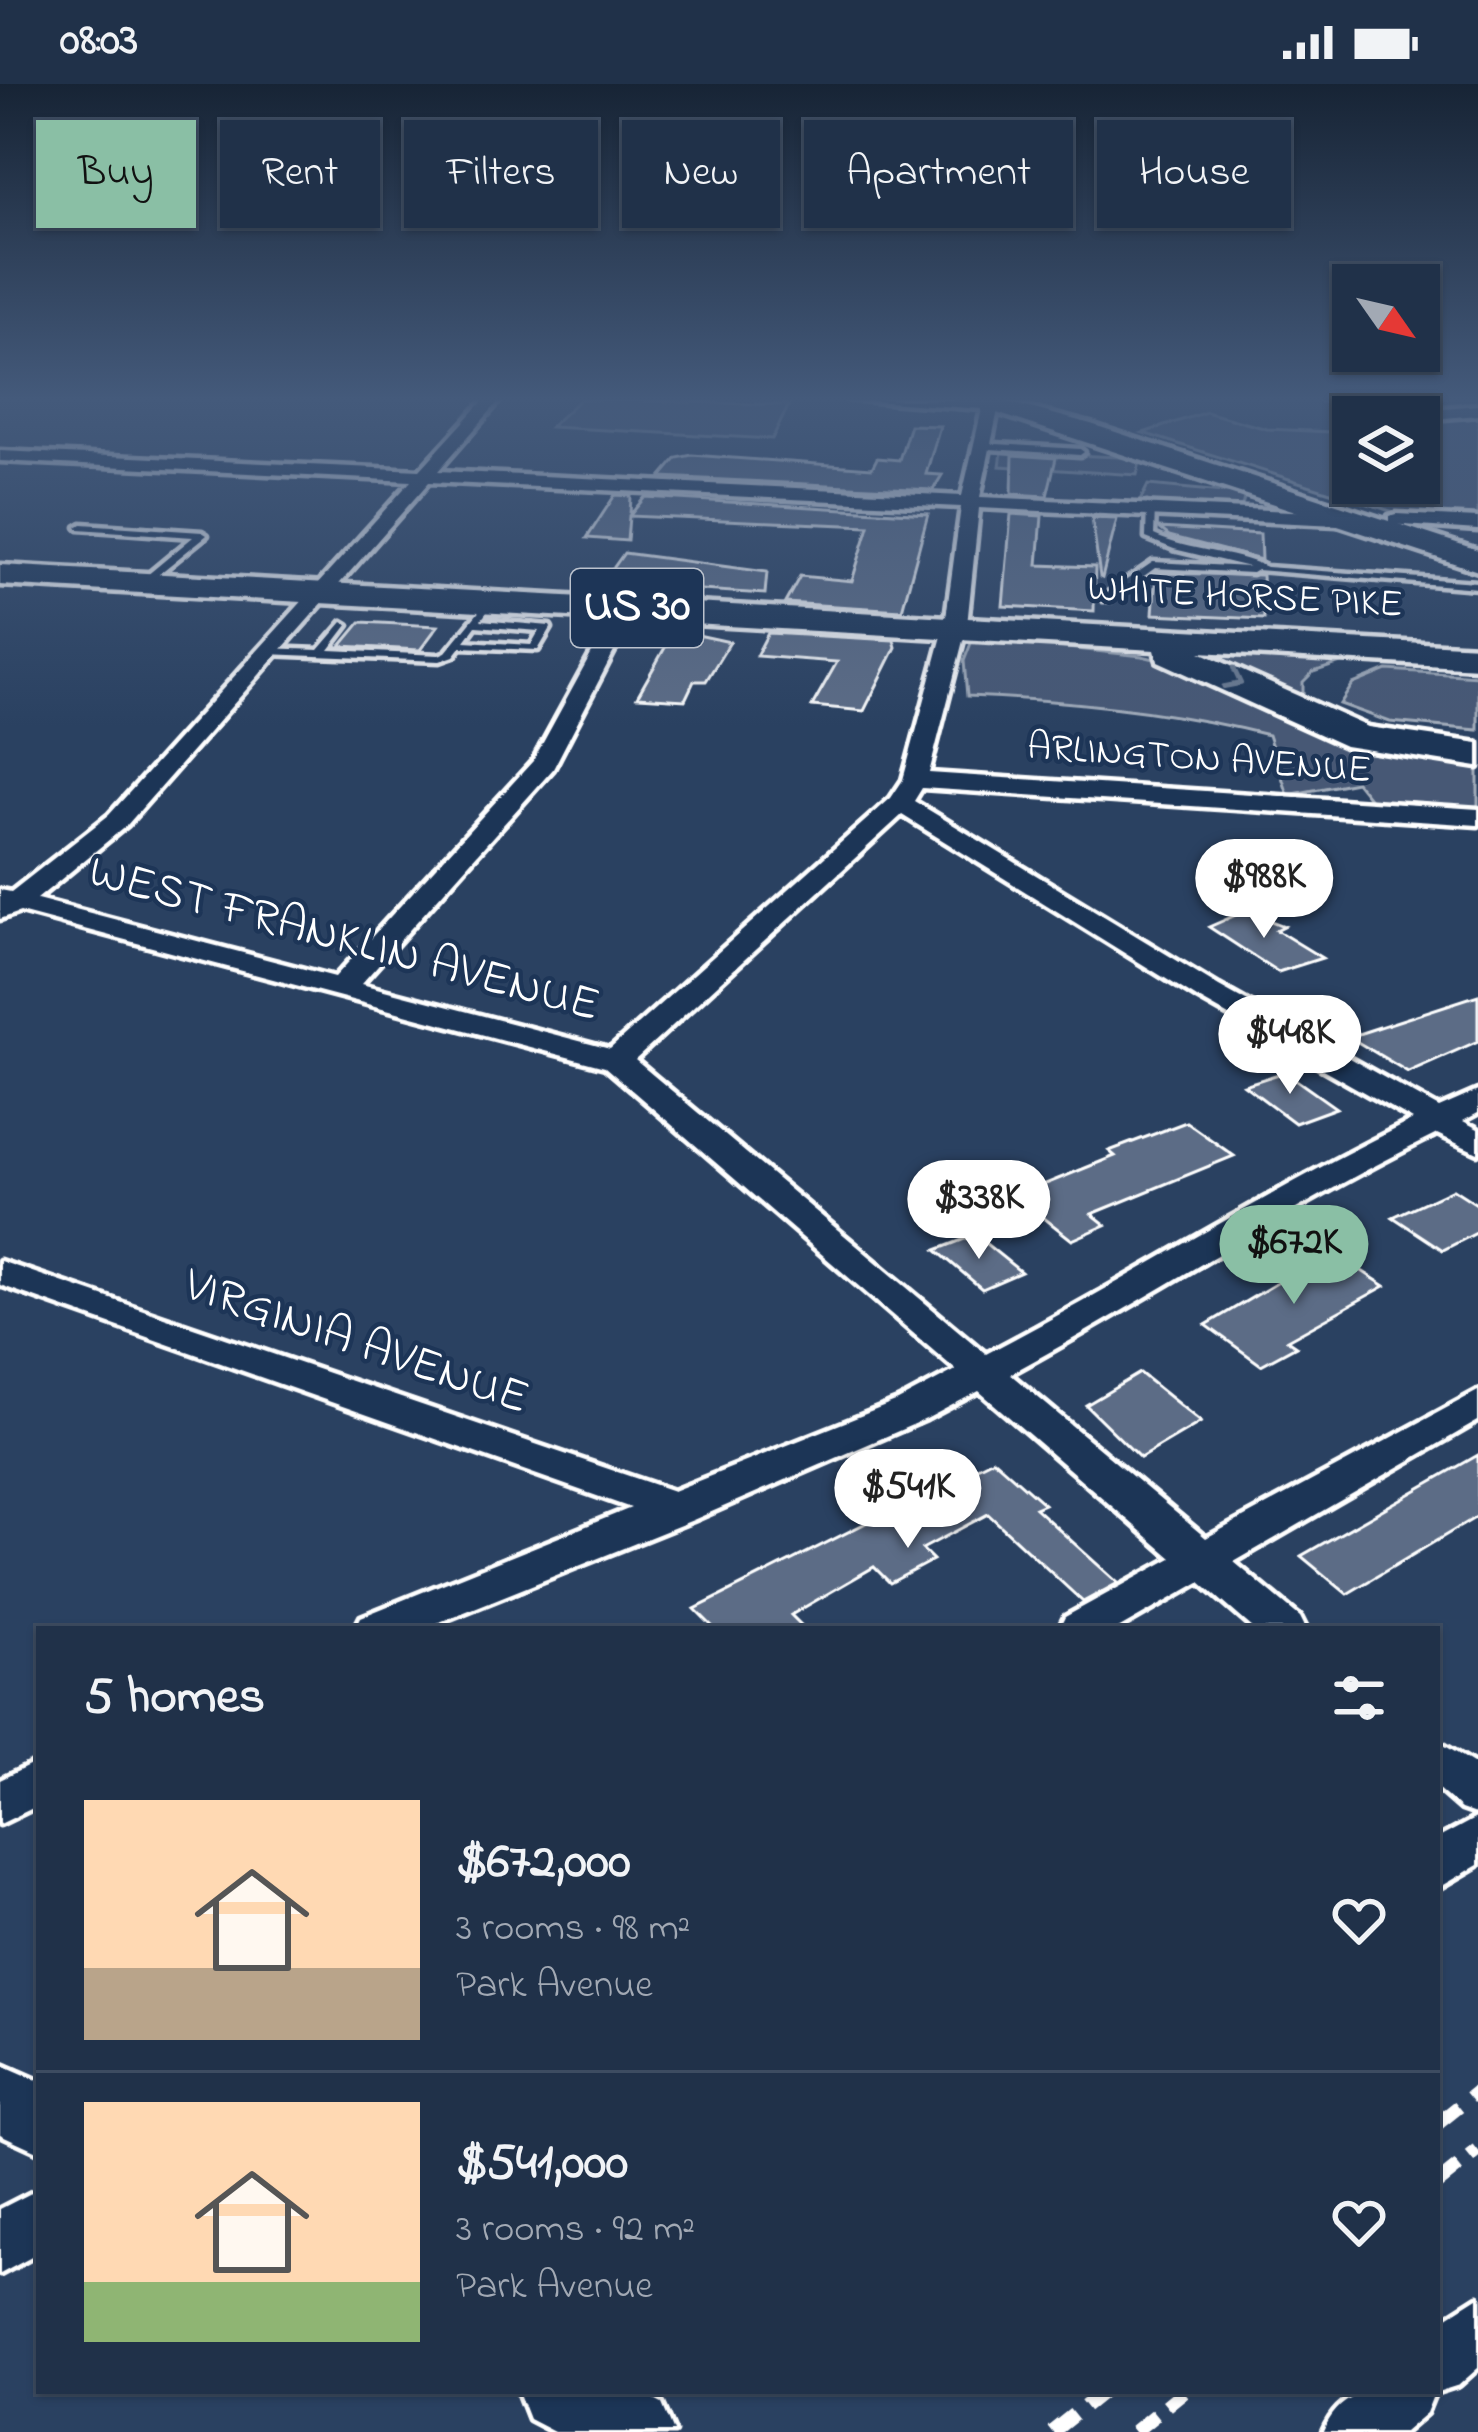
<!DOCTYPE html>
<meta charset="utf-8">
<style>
body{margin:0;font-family:"Indie Flower",sans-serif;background:#283950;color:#f1f3f6;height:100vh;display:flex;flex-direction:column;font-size:45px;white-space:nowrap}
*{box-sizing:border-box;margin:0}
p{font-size:39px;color:#a2a9b4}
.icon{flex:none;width:66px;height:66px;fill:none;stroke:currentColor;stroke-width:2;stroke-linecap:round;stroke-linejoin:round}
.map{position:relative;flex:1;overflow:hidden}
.drawer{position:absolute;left:36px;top:1542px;width:1404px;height:768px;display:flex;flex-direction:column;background:#203149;border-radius:0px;box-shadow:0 3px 9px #0004,0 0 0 3px #3d4c61}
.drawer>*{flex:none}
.guide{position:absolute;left:36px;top:36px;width:1407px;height:108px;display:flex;gap:24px}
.needle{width:78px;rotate:124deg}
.tools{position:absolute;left:1332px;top:180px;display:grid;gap:24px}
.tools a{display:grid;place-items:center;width:108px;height:108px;border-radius:0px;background:#203149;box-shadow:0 3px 9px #0004,0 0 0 3px #3d4c61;font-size:60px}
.price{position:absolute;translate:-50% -102px;padding:0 27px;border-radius:42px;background:#fff;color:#222;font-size:39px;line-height:78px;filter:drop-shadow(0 3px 6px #0008)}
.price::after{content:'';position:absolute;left:50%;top:72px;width:36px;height:27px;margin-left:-18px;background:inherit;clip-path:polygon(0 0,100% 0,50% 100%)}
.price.selected{background:#8abfa5;color:#111}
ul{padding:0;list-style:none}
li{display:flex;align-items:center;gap:36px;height:300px;padding:0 48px}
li+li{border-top:3px solid #3d4c61}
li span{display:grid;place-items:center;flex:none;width:336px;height:240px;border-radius:0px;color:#555}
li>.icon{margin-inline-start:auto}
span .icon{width:144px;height:144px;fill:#fffc;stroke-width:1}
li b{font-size:51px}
h2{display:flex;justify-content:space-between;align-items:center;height:144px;padding:0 48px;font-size:51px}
.pill{padding:0 42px;border-radius:0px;background:#203149;box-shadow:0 3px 9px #0004,0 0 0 3px #3d4c61;font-size:42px;line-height:108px}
.pill.selected{background:#8abfa5;color:#111}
.status{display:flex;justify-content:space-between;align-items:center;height:84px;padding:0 60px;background:#203149;direction:ltr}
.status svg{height:33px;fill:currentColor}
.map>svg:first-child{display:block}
</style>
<div class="status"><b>08:03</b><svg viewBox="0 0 49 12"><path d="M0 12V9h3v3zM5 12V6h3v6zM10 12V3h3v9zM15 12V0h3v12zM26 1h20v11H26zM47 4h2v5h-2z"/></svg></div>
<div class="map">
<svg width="1478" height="2348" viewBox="0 0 1478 2348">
<rect width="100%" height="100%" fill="#2a4161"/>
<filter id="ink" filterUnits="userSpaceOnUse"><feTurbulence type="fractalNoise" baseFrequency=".00833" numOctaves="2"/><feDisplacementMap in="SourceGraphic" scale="24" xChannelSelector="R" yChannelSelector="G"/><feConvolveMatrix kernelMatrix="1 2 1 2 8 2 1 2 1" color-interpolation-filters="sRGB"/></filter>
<g filter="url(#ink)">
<!-- green -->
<g fill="#465975" stroke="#a2acba" stroke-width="3">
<polygon points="580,315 789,321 772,355 550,343"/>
<polygon points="1206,328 1267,345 1353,349 1353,399 1419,399 1419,339 1478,330 1478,433 1400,430 1143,349"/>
<polygon points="1002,368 1141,374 1137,391 1000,382"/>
<polygon points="1148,401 1245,410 1242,422 1139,419"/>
<path d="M973 554 1142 572 1197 585 1273 622 1478 678V725L1372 718 1356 698 1288 711 1268 651C1170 626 1068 616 967 612L964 577Z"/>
<polygon points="1197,569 1344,576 1344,578 1313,588 1303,598 1303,623"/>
<polygon points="1387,586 1478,592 1478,646 1390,638 1340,620 1353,600"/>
</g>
<!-- building -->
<g fill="#5b6c86" stroke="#fff" stroke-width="3">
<polygon points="910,341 940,342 926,390 942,391 933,406 661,393 677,374 692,371 872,384 877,374 899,376"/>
<polygon points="1013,371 1056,374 1047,412 1012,410"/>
<polygon points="615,411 631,412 630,431 645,413 928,430 902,526 785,519 800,492 852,497 869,442 629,432 627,457 587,454"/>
<polygon points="1011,430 1042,432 1038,481 1095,483 1094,527 1003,522"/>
<polygon points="1092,434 1117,435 1102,494 1100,493"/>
<polygon points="1159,444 1260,450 1261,476 1169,452"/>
<polygon points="624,469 767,488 765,510 602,500"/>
<polygon points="1156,489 1262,491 1264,535 1153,530"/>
<polygon points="361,538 438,542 420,566 341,562"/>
<polygon points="675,546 730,558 706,597 694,597 685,616 637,613"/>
<polygon points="768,549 894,556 896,563 864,627 812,622 837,578 756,572"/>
<polygon points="1245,827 1284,842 1276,846 1322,874 1278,888 1209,843"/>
<polygon points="1478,911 1478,957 1408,988 1349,953"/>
<polygon points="1285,988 1336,1024 1295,1039 1244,1001"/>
<polygon points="1186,1038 1234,1072 1092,1130 1106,1141 1072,1156 1016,1112 1115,1072 1109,1067"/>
<polygon points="1453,1105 1478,1121 1478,1148 1443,1166 1393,1133"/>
<polygon points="975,1151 1021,1188 982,1205 936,1166"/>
<polygon points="1331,1167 1385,1202 1287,1256 1296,1262 1261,1281 1206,1241"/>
<polygon points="1140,1289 1201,1338 1140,1374 1086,1321"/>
<polygon points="1478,1371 1478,1432 1347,1510 1301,1472"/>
<polygon points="993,1375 1044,1420 1035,1424 1118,1499 1083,1518 988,1430 922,1465 933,1476 890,1499 874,1483 791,1531 805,1545 715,1545 695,1525"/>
</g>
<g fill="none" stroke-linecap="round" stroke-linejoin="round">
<defs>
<g id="service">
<polygon points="978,359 1080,365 1084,368 1080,371 975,364"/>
<path d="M1147 420 1155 422 1154 451C1190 468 1230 466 1266 483L1476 498 1478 504 1257 486 1252 489 1155 484 1111 516H1103V512L1153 478 1249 483 1174 465 1146 454Z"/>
<polygon points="82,440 202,448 207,451 144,502 140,501 140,497 193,453 79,445 77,443"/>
<path d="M491 513 496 516 481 536 550 542 551 544 538 566 461 563 454 572 440 577 266 570 261 567 266 564 319 566 343 538 348 541 329 566 439 571 446 568ZM476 542 539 547 531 561 465 557Z"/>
</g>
<g id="minor">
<path d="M485 315H501L438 387 962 412 982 325 847 315 991 316 999 321 980 413 1359 430 1368 436 1359 442 979 424 967 541 929 689 1478 725V741L922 704 914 717 1219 902 1439 1024 1478 1007V1029L1463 1037 1478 1045V1069L1437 1050C1290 1122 1154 1212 1010 1290L1206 1454 1478 1307V1337L1234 1478 1300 1533 1306 1545H1254L1200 1498 1118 1545H1059L1065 1533 1172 1474 979 1307 926 1335 693 1436 422 1545H355L361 1533 631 1424 0 1201V1177L673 1407 898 1317 956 1286 605 983 20 828 0 835V806L11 808 109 731 411 397 0 377V367L420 386ZM429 398 961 423 945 541 903 696 891 714 610 965 361 900 553 685 637 523 634 519 617 523 533 677 335 893 37 815 127 741ZM902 731 1197 914 1413 1036C1267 1107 1130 1195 986 1270L635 976Z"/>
<polygon points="1322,315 1433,325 1478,321 1478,331 1433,335"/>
<polygon points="1396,430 1478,434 1478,446 1389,440 1389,432"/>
<polygon points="1437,1657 1478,1682 1478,1731 1461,1725 1437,1704"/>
<polygon points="39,1677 39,1721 0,1740 0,1696"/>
<polygon points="1478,1733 1478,1781 1437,1805 1437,1755"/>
<polygon points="39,2105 39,2169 0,2190 0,2125"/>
<path d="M1478 2213V2284L1459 2301 1434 2309 1426 2329 1404 2348H1323C1345 2296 1388 2307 1437 2307V2239Z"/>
</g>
<g id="tertiary">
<polygon points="0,1980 39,1997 39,2068 0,2050"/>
<polygon points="518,2307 637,2307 662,2320 674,2348 554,2348 529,2335"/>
</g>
<g id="trunk">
<polygon points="954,315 996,315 1091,340 1478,466 1478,487"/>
<polygon points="0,481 1478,562 1478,584 1200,568 1368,643 1478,659 1478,683 1345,662 1158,577 1155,566 0,501"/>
</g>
</defs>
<!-- service casing -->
<use href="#service" stroke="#fff" stroke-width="9"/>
<!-- minor casing -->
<use href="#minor" stroke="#fff" stroke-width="9"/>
<!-- tertiary casing -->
<use href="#tertiary" stroke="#fff" stroke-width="9"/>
<!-- trunk casing -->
<use href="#trunk" stroke="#fff" stroke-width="9"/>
<!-- service -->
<use href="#service" fill="#1d3557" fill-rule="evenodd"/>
<!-- minor -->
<use href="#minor" fill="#1d3557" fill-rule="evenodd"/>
<!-- tertiary -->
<use href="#tertiary" fill="#1d3557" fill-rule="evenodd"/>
<!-- trunk -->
<use href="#trunk" fill="#1d3557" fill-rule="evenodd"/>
<!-- rail -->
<g stroke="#fff" stroke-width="14" stroke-dasharray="28 14" stroke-linecap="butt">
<polyline points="1437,2040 1478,2007"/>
<polyline points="1437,2100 1478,2067"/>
<polyline points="1052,2348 1103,2307"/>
<polyline points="1134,2348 1184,2307"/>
</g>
</g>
<!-- one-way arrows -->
<defs><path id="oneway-chevron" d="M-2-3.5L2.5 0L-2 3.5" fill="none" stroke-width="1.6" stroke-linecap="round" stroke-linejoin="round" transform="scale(3)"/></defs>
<use stroke="#6c7c92" href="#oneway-chevron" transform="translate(1234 596) rotate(27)"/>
</g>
<!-- sky -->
<linearGradient id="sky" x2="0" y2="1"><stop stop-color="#172435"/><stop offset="0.49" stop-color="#445a7b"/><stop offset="1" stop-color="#445a7b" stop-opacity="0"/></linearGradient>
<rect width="1478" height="643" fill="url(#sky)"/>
<g text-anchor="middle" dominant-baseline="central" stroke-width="9" stroke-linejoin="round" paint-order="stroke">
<!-- far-street labels -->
<g font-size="39" fill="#fff" stroke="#1d3557">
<text transform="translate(1245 514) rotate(3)">WHITE HORSE PIKE</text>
<text transform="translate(1199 676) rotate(4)">ARLINGTON AVENUE</text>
</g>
<!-- shield labels -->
<rect fill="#1d3557" stroke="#bbc2cd" stroke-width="3" x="571" y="485" width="132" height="78" rx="9"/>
<g font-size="45" font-weight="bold" fill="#fff">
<text x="637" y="524">US 30</text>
</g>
<!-- street labels -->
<g font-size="48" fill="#fff" stroke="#1d3557">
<text transform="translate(344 856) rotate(15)">WEST FRANKLIN AVENUE</text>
<text transform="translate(356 1259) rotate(19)">VIRGINIA AVENUE</text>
</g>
</g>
</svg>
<div class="tools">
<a><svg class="needle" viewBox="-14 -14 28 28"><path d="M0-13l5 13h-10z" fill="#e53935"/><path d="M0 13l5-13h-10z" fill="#a2a9b4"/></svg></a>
<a><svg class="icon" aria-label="layers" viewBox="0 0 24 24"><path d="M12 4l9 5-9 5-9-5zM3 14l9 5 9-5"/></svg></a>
</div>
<b class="price" style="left:1264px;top:857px">$988K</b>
<b class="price" style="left:1290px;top:1013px">$448K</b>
<b class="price" style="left:979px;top:1178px">$338K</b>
<b class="price selected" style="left:1294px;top:1223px">$672K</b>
<b class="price" style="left:908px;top:1467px">$541K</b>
<div class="guide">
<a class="pill selected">Buy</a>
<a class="pill">Rent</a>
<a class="pill">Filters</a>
<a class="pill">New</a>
<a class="pill">Apartment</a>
<a class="pill">House</a>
</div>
<section class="drawer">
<h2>5 homes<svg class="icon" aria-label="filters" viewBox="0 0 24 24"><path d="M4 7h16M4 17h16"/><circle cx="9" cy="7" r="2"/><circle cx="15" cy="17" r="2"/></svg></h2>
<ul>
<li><span style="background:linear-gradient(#ffd9b3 70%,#b9a48a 0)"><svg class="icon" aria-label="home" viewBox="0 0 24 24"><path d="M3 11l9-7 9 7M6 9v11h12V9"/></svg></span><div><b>$672,000</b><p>3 rooms · 98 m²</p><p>Park Avenue</p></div><svg class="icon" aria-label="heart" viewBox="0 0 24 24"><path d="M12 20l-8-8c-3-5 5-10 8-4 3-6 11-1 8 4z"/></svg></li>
<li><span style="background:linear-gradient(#ffd9b3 75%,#8fb573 0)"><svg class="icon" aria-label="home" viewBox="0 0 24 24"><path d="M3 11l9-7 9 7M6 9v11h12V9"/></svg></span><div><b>$541,000</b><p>3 rooms · 92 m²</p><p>Park Avenue</p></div><svg class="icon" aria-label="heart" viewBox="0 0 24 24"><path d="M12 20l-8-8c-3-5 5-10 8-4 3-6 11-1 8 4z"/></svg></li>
</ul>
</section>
</div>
